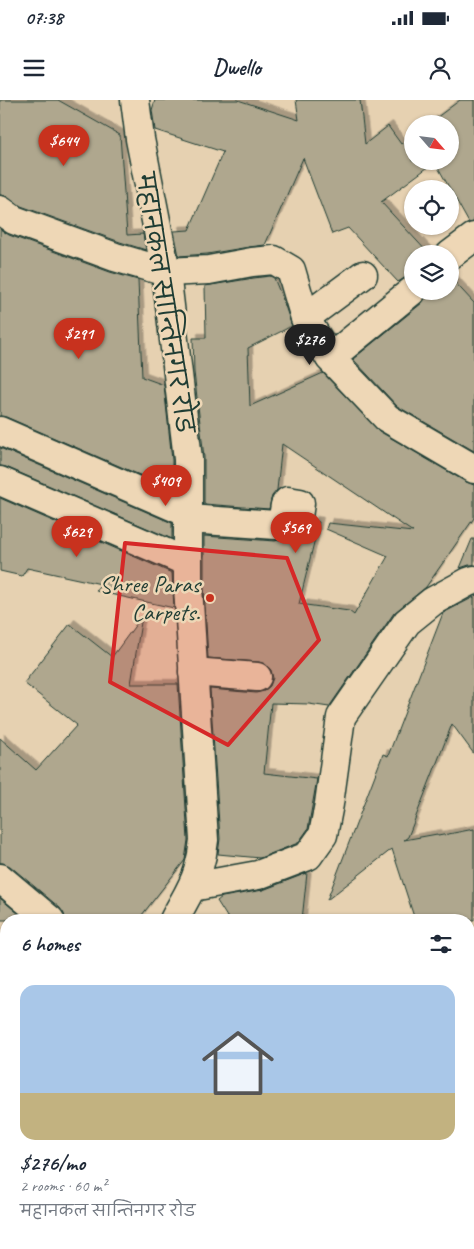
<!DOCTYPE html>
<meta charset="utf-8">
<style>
body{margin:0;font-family:Caveat,"Playpen Sans Deva",sans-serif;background:#f6f6f7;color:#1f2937;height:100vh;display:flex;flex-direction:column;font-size:19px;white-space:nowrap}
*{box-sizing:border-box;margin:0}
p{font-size:16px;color:#747a83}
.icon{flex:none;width:28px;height:28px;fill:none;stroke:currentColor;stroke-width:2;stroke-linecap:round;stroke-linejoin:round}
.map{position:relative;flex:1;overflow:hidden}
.drawer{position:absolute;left:0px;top:814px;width:475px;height:336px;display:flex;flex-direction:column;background:#fff;border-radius:20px 20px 0 0;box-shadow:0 1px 4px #0004}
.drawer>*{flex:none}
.needle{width:32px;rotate:118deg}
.fabs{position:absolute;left:404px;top:15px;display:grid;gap:10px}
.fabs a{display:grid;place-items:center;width:55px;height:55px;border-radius:50%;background:#fff;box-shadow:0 1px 4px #0004;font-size:25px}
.price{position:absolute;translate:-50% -42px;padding:0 11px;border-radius:18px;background:#c8321e;color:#fff;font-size:16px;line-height:32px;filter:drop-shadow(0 1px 2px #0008)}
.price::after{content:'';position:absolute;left:50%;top:30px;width:15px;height:11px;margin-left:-8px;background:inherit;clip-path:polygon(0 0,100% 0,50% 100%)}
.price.current{background:#222;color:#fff}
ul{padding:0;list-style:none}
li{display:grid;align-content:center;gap:10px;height:265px;padding:0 20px}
li span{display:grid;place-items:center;height:155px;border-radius:15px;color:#555}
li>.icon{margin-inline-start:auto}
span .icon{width:90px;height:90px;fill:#fffc;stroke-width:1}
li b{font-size:21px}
h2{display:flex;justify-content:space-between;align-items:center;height:60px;padding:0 20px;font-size:21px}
.status{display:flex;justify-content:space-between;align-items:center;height:35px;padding:0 25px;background:#fff;direction:ltr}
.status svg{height:14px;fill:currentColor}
header{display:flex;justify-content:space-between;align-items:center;height:65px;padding:0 20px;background:#fff;font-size:22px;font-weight:600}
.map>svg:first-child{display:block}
</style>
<div class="status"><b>07:38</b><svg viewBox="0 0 49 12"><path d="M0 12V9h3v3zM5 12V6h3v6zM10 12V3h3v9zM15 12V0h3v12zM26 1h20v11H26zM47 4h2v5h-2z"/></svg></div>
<header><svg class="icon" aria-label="menu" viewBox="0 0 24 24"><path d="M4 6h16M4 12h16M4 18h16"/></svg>Dwello<svg class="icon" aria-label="person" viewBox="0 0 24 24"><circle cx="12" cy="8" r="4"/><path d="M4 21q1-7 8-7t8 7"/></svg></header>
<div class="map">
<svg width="474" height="1149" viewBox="0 0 474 1149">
<defs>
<filter id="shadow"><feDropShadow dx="4.5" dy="-4.5" stdDeviation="0" flood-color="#0004"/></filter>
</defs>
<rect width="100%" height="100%" fill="#e6d1b1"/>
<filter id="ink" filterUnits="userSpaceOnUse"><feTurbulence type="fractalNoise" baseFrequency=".02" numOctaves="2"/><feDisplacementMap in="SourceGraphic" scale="10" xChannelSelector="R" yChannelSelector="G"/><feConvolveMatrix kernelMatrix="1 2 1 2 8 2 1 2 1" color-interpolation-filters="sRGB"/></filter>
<g filter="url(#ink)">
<!-- building -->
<g fill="#afa78e" stroke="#1f3d34" filter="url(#shadow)">
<polygon points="0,0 58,0 120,35 127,135 143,134 146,150 120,142 21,106 9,97 0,95"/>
<polygon points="155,0 238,0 299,20 296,0 360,0 365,44 388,26 401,44 412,35 412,61 450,61 450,24 428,24 460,0 474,0 474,122 469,123 435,62 381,102 429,154 412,154 412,176 409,176 403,179 398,182 348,128 332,134 303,58 265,145 249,147 207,154 179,156 174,131 189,130 223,52 155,30 152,10"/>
<polygon points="0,129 9,135 110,172 138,180 142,277 164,285 172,360 172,389 6,317 0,316"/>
<polygon points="270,176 274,178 283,200 292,226 248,248 250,306 323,273 379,331 466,382 474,385 474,418 426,487 394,513 329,607 309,604 271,603 264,673 317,679 308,729 298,743 260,758 218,754 220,739 210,589 256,593 264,591 270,586 273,578 271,570 265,564 259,562 208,558 204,487 204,436 275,441 282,439 292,431 296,432 304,431 310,427 313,421 319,422 299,504 349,511 354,515 388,456 326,429 328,423 413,432 282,344 277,390 272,396 269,409 204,404 204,357 194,272 193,238 206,238 205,186 254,178"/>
<polygon points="450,177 474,203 474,351 397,306 353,259 422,203 426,197 427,191 450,191"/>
<polygon points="0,348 172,423 172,439 6,367 0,366"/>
<polygon points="0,398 172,473 174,508 96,491 101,484 27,468 22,476 0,471"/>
<polygon points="472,439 474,439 474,465 469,465 460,468"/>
<polygon points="474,497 474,654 452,624 408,737 404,740 437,734 438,736 474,729 474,820 415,820 392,749 327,800 383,654 388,656 443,513"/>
<polygon points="142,516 131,584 178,584 188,740 185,760 138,820 65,820 64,814 60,808 10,766 3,763 0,763 0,638 36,670 77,625 24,583 70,524 112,557"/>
<polygon points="307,773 302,820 229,820 217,801 222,797 263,790"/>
<polygon points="0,798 26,820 0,820"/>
</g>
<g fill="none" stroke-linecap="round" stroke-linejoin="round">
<defs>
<g id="minor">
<polyline points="0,110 14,120 115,157 166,172 209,170 252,162 274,160 291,170 305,218 330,258 387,318 474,369"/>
<polyline points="450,155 474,137"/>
<polyline points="305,218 363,175"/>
<polyline points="330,258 412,191"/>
<polyline points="0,331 188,413"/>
<polyline points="0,381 187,462"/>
<polyline points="188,419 276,425 283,418 285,405 288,401 300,403 298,417"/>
<polyline points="193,572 257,577"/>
<polyline points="0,778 50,820"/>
<polyline points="192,787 258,775 308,756 323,735 329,704 341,617 407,522 433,501 468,482 474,480"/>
<polyline points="469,875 474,878"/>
<polyline points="0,1047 6,1023"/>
<polyline points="469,1120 474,1127"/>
</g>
<g id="major">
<path d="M135 0 140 39 166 172 188 359V487L204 740C203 751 201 761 198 771 193 788 182 804 174 820"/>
<polyline points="259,1144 260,1149"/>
</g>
</defs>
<!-- minor casing -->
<use href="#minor" stroke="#1f3d34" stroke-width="31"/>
<!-- major casing -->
<use href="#major" stroke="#1f3d34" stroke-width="31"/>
<!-- minor -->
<use href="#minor" stroke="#eed7b6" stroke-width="28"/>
<!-- major -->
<use href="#major" stroke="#eed7b6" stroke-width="28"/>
</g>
</g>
<!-- marked area -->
<path fill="#d62828" fill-opacity="0.2" stroke="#d62828" stroke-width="4" stroke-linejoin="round" d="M125 443 287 458 319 540 228 645 110 582Z"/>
<!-- markers -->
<circle fill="#c8321e" stroke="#eed7b6" stroke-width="2" cx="210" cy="498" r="5"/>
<g text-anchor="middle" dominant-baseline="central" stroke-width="5" stroke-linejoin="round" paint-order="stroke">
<!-- street labels -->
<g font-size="24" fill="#1f3d34" stroke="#eed7b6">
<text transform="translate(165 203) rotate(81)">महानकल सान्तिनगर रोड</text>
</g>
<!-- poi labels -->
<g font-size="24" fill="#1f3d34" stroke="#eed7b6" text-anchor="end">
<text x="200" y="484">Shree Paras<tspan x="200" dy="28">Carpets.</tspan></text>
</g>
</g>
</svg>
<div class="fabs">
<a><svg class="needle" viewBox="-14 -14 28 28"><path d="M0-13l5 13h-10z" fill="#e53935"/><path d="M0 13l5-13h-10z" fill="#747a83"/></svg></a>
<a><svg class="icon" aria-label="locate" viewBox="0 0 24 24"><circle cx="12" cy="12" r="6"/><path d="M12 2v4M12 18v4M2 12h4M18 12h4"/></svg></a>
<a><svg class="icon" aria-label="layers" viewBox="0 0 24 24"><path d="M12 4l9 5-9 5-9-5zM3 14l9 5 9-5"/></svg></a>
</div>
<b class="price" style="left:64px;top:67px">$644</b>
<b class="price" style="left:79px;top:260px">$291</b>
<b class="price current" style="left:310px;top:266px">$276</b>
<b class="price" style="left:166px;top:407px">$409</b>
<b class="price" style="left:296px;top:454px">$569</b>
<b class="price" style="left:77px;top:458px">$629</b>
<section class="drawer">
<h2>6 homes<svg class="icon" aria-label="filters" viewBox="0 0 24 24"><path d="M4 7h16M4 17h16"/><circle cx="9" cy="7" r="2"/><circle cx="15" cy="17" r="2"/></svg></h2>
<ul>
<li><span style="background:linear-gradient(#a9c7e8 70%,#c2b280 0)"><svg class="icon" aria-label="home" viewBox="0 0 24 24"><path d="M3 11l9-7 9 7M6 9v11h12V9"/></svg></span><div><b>$276/mo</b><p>2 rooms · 60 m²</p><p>महानकल सान्तिनगर रोड</p></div></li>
</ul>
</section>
</div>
